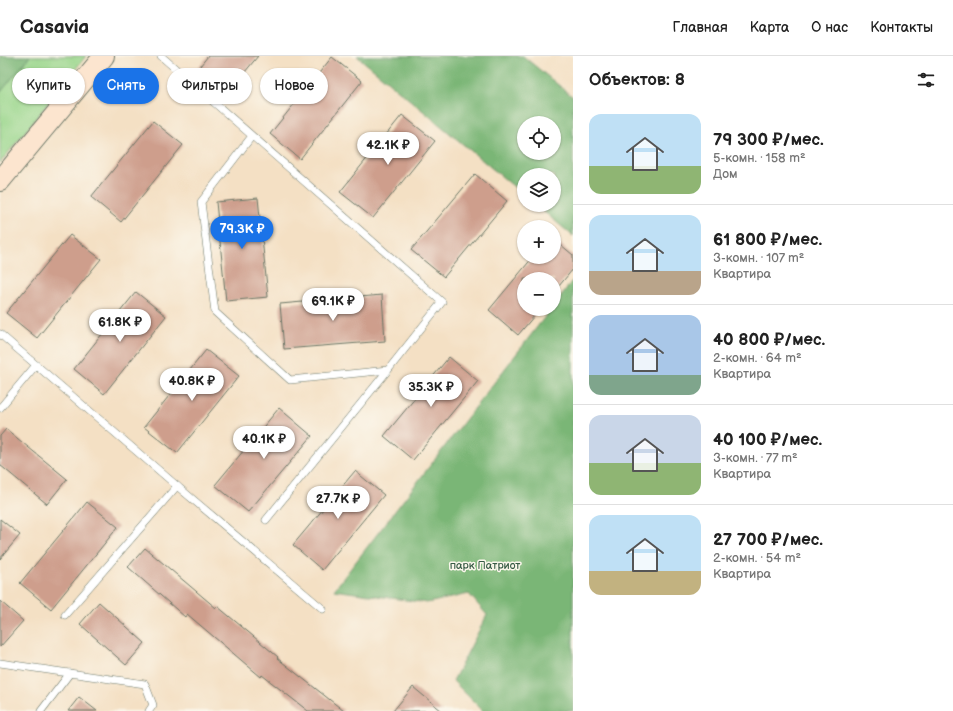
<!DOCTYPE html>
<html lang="ru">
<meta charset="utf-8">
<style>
body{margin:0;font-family:"Balsamiq Sans",sans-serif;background:#f6f6f6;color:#222;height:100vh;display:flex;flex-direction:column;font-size:15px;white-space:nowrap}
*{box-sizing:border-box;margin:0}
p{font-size:13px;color:#767676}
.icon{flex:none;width:22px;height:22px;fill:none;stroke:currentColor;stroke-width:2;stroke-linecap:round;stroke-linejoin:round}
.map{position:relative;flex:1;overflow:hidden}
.details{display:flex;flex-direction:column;background:#fff;width:380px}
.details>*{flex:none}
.hud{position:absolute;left:12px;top:12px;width:380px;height:36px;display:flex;gap:8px}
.buttons{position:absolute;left:517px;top:60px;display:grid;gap:8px}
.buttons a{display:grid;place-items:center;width:44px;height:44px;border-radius:50%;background:#fff;box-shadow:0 1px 3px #0004;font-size:20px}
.price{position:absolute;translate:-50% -34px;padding:0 9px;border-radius:14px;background:#fff;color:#222;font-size:13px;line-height:26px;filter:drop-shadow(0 1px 2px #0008)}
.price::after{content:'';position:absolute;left:50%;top:24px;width:12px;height:9px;margin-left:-6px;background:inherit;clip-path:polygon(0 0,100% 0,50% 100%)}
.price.selected{background:#1a73e8;color:#fff}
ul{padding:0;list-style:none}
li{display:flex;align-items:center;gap:12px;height:100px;padding:0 16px}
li+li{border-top:1px solid #e0e0e0}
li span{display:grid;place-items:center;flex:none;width:112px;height:80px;border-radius:12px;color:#555}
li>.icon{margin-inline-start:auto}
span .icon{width:48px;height:48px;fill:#fffc;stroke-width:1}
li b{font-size:17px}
h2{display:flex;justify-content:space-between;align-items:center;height:48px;padding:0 16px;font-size:17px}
.tag{padding:0 14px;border-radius:18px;background:#fff;box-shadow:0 1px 3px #0004;font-size:14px;line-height:36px}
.tag.selected{background:#1a73e8;color:#fff}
header{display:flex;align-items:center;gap:24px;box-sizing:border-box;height:56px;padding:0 20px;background:#fff;border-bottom:1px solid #e0e0e0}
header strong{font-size:19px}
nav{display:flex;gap:22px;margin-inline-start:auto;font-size:14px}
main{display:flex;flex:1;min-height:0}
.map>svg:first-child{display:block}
</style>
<header>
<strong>Casavia</strong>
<nav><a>Главная</a><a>Карта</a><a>О нас</a><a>Контакты</a></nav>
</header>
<main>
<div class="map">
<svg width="573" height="655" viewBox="0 0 573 655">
<rect width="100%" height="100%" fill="#fbf7ec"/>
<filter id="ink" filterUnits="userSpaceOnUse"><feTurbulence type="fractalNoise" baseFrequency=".025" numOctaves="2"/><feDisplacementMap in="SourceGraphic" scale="8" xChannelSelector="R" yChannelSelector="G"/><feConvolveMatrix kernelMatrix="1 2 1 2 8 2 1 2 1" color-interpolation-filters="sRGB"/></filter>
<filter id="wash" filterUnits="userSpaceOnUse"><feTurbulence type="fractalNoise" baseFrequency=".012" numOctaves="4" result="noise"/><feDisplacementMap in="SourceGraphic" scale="16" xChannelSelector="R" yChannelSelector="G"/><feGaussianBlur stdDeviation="0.9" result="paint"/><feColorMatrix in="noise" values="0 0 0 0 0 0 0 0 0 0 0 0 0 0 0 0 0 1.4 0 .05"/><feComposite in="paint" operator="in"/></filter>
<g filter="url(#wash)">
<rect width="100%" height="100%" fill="#f4e0c4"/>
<!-- green -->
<polygon fill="#98d58a" stroke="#5c895f" points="30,0 86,0 0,107 0,37"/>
<!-- forest -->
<g fill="#7ab676" stroke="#4c7a55" fill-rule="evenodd">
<polygon points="0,0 30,0 0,37"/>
<path d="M357 0H523L573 41V180L536 149H554V119H524V139ZM524 67H554V97H524Z"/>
<polygon points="573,224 573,655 483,655 453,625 487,559 469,538 427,547 334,534 551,253 554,253 554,249"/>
</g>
<g id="blocks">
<!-- building -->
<g fill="#ce9e8c">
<polygon points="208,0 258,0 222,44 192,20"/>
<polygon points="332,1 362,25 300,103 270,78"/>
<polygon points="402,59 435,85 373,162 340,136"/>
<polygon points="153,65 183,89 121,166 91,141"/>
<polygon points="475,118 507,145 444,221 411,194"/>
<polygon points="258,142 268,241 226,245 216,146"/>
<polygon points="70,179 101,203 37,282 6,257"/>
<polygon points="554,183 573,199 573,213 554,236 554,223 524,223 524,253 540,253 518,279 489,254 533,201 554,201"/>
<polygon points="136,236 166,260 104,338 74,313"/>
<polygon points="382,239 385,285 284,293 280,248"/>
<polygon points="206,294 239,320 177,397 144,371"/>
<polygon points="449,301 478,325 413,404 384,380"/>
<polygon points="279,352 312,380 248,456 215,429"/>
<polygon points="6,373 67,423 47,448 0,409 0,380"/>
<polygon points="355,415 384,439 322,514 293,489"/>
<polygon points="87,446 118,471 51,553 20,527"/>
<polygon points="0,463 20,479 0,503"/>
<polygon points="145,492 216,552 217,550 278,601 277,602 344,655 308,655 262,619 261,621 187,558 185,561 128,511"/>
<polygon points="0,545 23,565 0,591"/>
<polygon points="99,546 145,587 126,609 80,568"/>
<polygon points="413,631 442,655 393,655"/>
<polygon points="79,641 97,655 68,655"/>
</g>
</g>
</g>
<g filter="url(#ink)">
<use href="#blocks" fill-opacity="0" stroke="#6a7666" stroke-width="1"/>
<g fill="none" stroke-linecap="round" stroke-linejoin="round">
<defs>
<g id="lane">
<polyline points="161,0 442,246 388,314 290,324 215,256 201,146 252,80"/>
<polyline points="0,278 177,430 323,553"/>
<polyline points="0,352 36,309"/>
<polyline points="266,464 388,314"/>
<polyline points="65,559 177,430"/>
<polyline points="0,607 145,628 153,649 149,655"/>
<polyline points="41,655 70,617"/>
</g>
<polyline id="secondary" points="0,125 104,0"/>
</defs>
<!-- lane casing -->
<use href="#lane" stroke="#6a7666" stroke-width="8"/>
<!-- secondary casing -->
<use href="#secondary" stroke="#6a7666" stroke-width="22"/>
<!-- lane -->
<use href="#lane" stroke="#fff" stroke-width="7"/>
<!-- secondary -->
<use href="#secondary" stroke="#fce5cf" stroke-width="20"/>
</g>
</g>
<g text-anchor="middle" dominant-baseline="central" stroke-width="3" stroke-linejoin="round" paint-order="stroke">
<!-- park labels -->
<g font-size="11" fill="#375b45" stroke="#fbf7ec">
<text x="485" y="509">парк Патриот</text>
</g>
</g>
</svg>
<div class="buttons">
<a><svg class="icon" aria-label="locate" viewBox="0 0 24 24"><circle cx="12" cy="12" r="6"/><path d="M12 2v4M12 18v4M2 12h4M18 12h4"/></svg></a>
<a><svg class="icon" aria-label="layers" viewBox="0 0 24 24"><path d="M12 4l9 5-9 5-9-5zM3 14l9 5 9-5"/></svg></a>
<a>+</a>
<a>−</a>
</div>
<b class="price" style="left:388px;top:110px">42.1K ₽</b>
<b class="price selected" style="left:242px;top:194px">79.3K ₽</b>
<b class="price" style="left:333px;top:266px">69.1K ₽</b>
<b class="price" style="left:120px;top:287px">61.8K ₽</b>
<b class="price" style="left:192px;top:346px">40.8K ₽</b>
<b class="price" style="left:431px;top:352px">35.3K ₽</b>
<b class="price" style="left:264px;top:404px">40.1K ₽</b>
<b class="price" style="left:338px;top:464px">27.7K ₽</b>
<div class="hud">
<a class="tag">Купить</a>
<a class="tag selected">Снять</a>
<a class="tag">Фильтры</a>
<a class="tag">Новое</a>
</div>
</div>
<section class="details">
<h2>Объектов: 8<svg class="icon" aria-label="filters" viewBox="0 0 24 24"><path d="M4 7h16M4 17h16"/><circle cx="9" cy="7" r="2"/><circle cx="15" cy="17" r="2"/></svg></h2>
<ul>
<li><span style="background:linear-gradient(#bfe0f5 65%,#8fb573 0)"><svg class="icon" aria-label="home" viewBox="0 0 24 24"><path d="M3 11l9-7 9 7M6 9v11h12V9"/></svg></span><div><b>79 300 ₽/мес.</b><p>5-комн. · 158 m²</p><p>Дом</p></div></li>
<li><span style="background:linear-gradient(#bfe0f5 70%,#b9a48a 0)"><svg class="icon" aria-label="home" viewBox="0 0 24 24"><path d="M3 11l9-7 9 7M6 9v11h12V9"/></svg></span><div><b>61 800 ₽/мес.</b><p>3-комн. · 107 m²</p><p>Квартира</p></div></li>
<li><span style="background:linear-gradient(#a9c7e8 75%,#7fa58c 0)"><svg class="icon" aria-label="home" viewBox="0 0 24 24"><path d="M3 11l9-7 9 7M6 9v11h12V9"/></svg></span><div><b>40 800 ₽/мес.</b><p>2-комн. · 64 m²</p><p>Квартира</p></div></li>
<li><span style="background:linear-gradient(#c9d6e8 60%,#8fb573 0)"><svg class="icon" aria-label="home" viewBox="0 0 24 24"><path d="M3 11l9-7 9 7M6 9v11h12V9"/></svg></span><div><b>40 100 ₽/мес.</b><p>3-комн. · 77 m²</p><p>Квартира</p></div></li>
<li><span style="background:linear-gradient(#bfe0f5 70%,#c2b280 0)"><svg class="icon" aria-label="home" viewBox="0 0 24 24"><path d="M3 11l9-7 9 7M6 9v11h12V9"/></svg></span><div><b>27 700 ₽/мес.</b><p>2-комн. · 54 m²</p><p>Квартира</p></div></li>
</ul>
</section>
</main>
